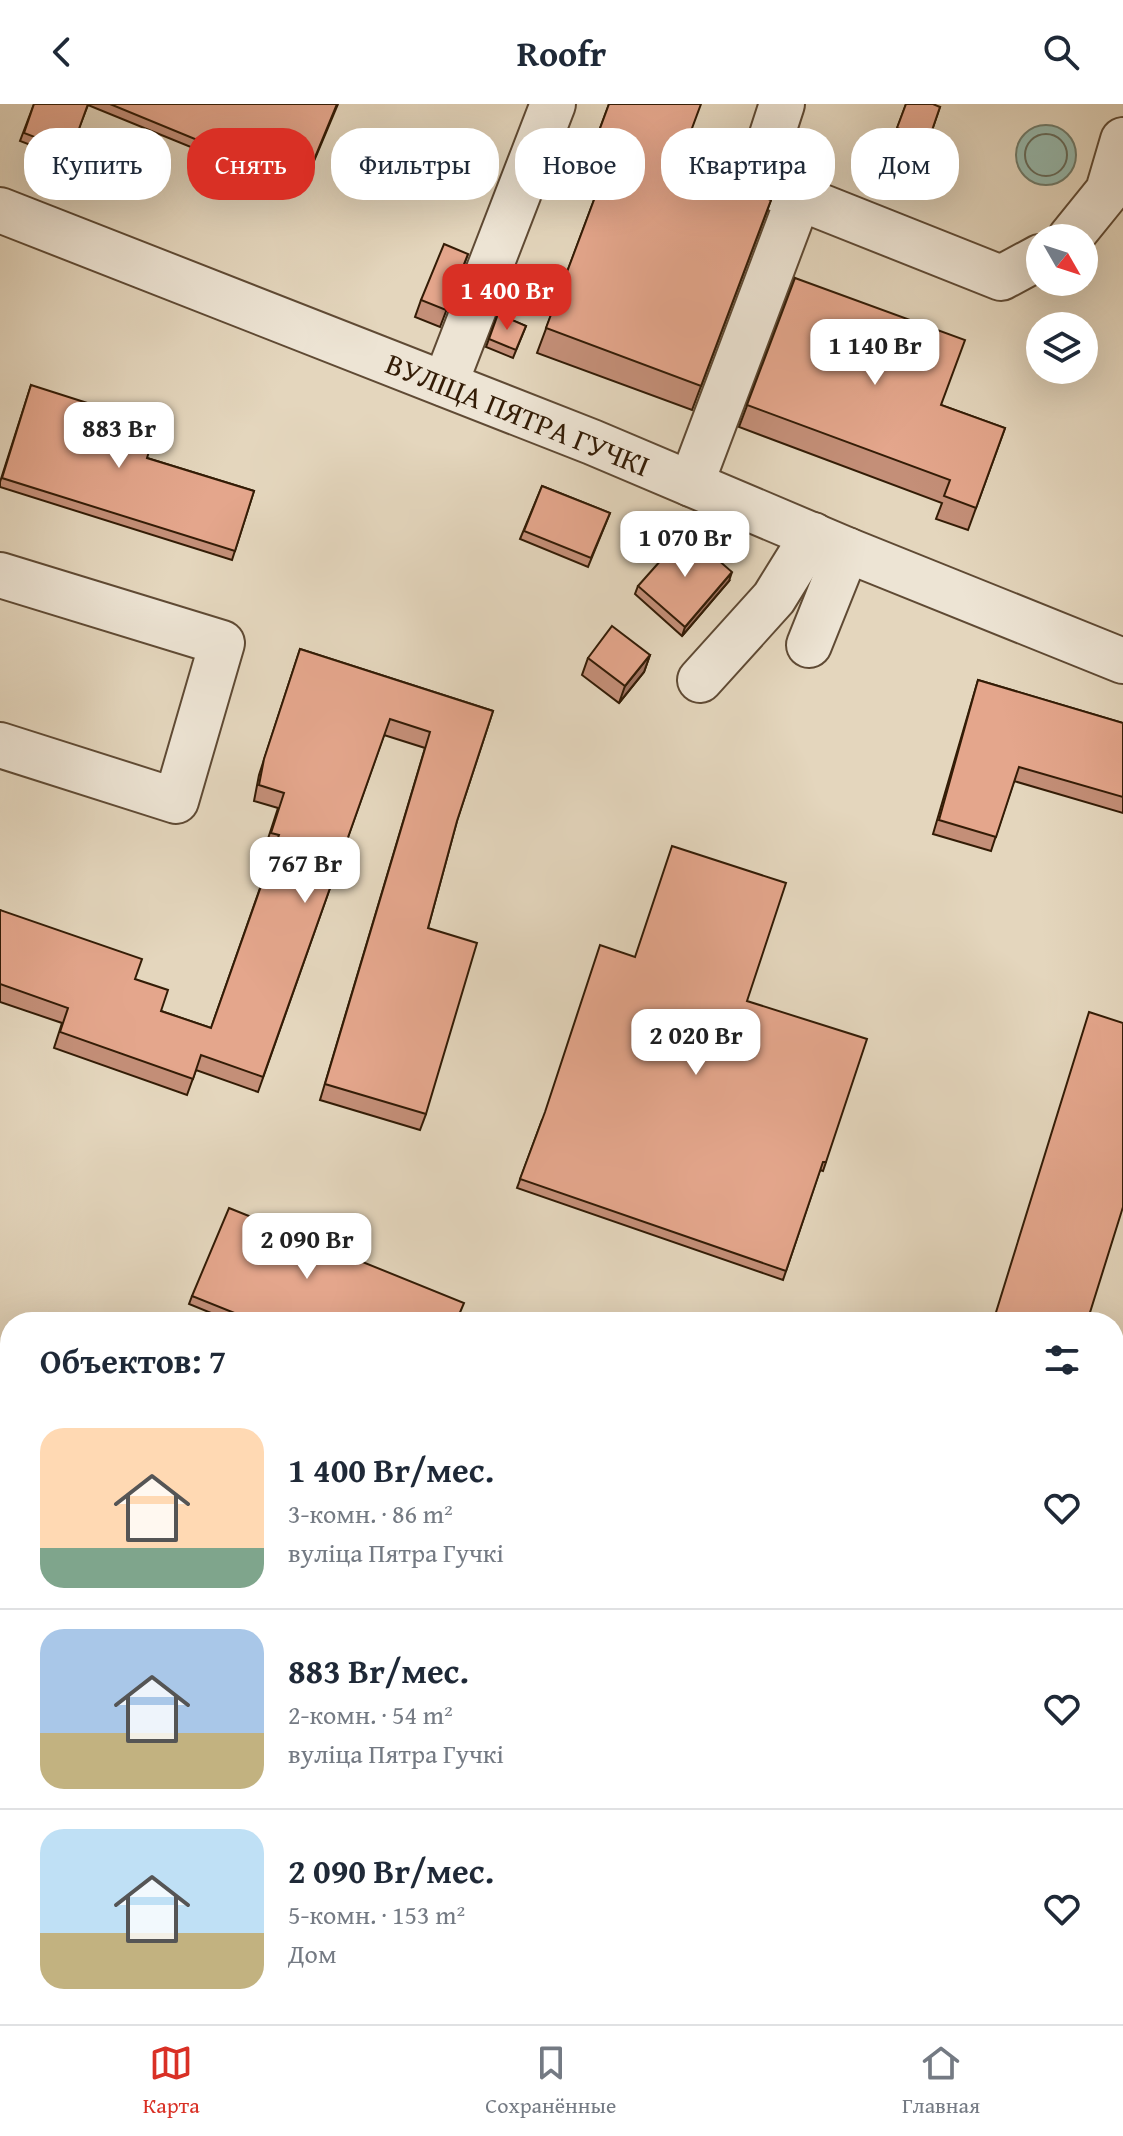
<!DOCTYPE html>
<html lang="ru">
<meta charset="utf-8">
<style>
body{margin:0;font-family:"Gentium Book Plus",serif;background:#f6f6f7;color:#1f2937;height:100vh;display:flex;flex-direction:column;font-size:30px;white-space:nowrap}
*{box-sizing:border-box;margin:0}
p{font-size:26px;color:#747a83}
.icon{flex:none;width:44px;height:44px;fill:none;stroke:currentColor;stroke-width:2;stroke-linecap:round;stroke-linejoin:round}
.map{position:relative;flex:1;overflow:hidden}
.panel{position:absolute;left:0px;top:1208px;width:1124px;height:712px;display:flex;flex-direction:column;background:#fff;border-radius:32px 32px 0 0;box-shadow:0 8px 32px #0002}
.panel>*{flex:none}
.banner{position:absolute;left:24px;top:24px;width:1076px;height:72px;display:flex;gap:16px}
.needle{width:52px;rotate:129deg}
.tools{position:absolute;left:1026px;top:120px;display:grid;gap:16px}
.tools a{display:grid;place-items:center;width:72px;height:72px;border-radius:50%;background:#fff;box-shadow:0 8px 32px #0002;font-size:40px}
.price{position:absolute;translate:-50% -68px;padding:0 18px;border-radius:16px;background:#fff;color:#222;font-size:26px;line-height:52px;filter:drop-shadow(0 2px 4px #0008)}
.price::after{content:'';position:absolute;left:50%;top:48px;width:24px;height:18px;margin-left:-12px;background:inherit;clip-path:polygon(0 0,100% 0,50% 100%)}
.price.on{background:#d93025;color:#fff}
ul{padding:0;list-style:none}
li{display:flex;align-items:center;gap:24px;height:200px;padding:0 40px}
li+li{border-top:2px solid #e0e1e3}
li span{display:grid;place-items:center;flex:none;width:224px;height:160px;border-radius:24px;color:#555}
li>.icon{margin-inline-start:auto}
span .icon{width:96px;height:96px;fill:#fffc;stroke-width:1}
li b{font-size:34px}
h2{display:flex;justify-content:space-between;align-items:center;height:96px;padding:0 40px;font-size:34px}
.pill{padding:0 28px;border-radius:32px;background:#fff;box-shadow:0 8px 32px #0002;font-size:28px;line-height:72px}
.pill.on{background:#d93025;color:#fff}
header{display:flex;justify-content:space-between;align-items:center;height:104px;padding:0 40px;background:#fff;font-size:36px;font-weight:700}
.tab-bar{display:flex;justify-content:space-around;align-items:center;height:112px;border-top:2px solid #e0e1e3;background:#fff;font-size:22px;color:#747a83}
.tab-bar a{display:grid;justify-items:center;gap:4px}
.tab-bar .on{color:#d93025}
.map>svg:first-child{display:block}
</style>
<header><svg class="icon" aria-label="back" viewBox="0 0 24 24"><path d="M15 5l-7 7 7 7"/></svg>Roofr<svg class="icon" aria-label="search" viewBox="0 0 24 24"><circle cx="10" cy="10" r="6"/><path d="M15 15l6 6"/></svg></header>
<div class="map">
<svg width="1123" height="1920" viewBox="0 0 1123 1920">
<rect width="100%" height="100%" fill="#e4d6bd"/>
<filter id="stains"><feTurbulence type="fractalNoise" baseFrequency=".0025" numOctaves="4"/><feColorMatrix values="0 0 0 0 .2 0 0 0 0 .09 0 0 0 0 .02 0 0 0 .5 -.17"/></filter>
<radialGradient id="worn" r=".72"><stop offset=".6" stop-color="#630" stop-opacity="0"/><stop offset="1" stop-color="#630" stop-opacity=".3"/></radialGradient>
<!-- water -->
<circle fill="#96b9ad" stroke="#6e7a6a" stroke-width="2" cx="1046" cy="51" r="30"/>
<g fill="none" stroke-linecap="round" stroke-linejoin="round">
<!-- shore -->
<circle stroke="#646a5a" stroke-width="2" cx="1046" cy="51" r="21"/>
<defs>
<g id="minor">
<polyline points="782,0 757,77 1001,174 1040,153"/>
<polyline points="0,106 592,338 847,446 1123,557"/>
<polyline points="1070,134 1108,87 1123,36"/>
<polyline points="445,280 553,0"/>
<polyline points="691,380 799,93"/>
<polyline points="0,471 222,539 176,697 0,641"/>
<polyline points="809,541 847,446"/>
<polyline points="700,576 774,494 813,431"/>
</g>
<g id="major">
<polyline points="1114,1522 1123,1493"/>
<polyline points="989,1920 992,1910"/>
</g>
</defs>
<!-- minor casing -->
<use href="#minor" stroke="#5f4a34" stroke-width="48"/>
<!-- major casing -->
<use href="#major" stroke="#331c06" stroke-width="48"/>
<!-- path -->
<g stroke="#331c06" stroke-width="5" stroke-dasharray="6 4" stroke-linecap="butt">
<polyline points="1114,1381 1123,1349"/>
<polyline points="1114,1863 1123,1830"/>
<polyline points="1097,1920 1100,1910"/>
</g>
<!-- minor -->
<use href="#minor" stroke="#ede4d4" stroke-width="44"/>
<!-- major -->
<use href="#major" stroke="#e4d6bd" stroke-width="44"/>
</g>
<!-- wall -->
<g fill="#c48f78" stroke="#331c06" stroke-width="2">
<polygon points="34,0 338,0 301,88 88,1 67,55 20,37"/>
<polygon points="609,0 678,62 771,96 692,306 537,249 604,69 586,62"/>
<polygon points="906,0 940,3 926,44 894,33"/>
<polygon points="468,150 440,223 415,213 421,196"/>
<polygon points="795,174 941,301 1005,324 968,426 936,415 942,399 739,323"/>
<polygon points="498,210 526,222 513,254 486,243"/>
<polygon points="31,281 147,354 254,387 232,456 0,383 0,378"/>
<polygon points="542,382 610,409 588,463 520,435"/>
<polygon points="729,477 682,532 635,490 638,482"/>
<polygon points="300,545 493,607 457,717 428,824 426,1010 420,1026 320,996 425,644 384,631 258,988 196,966 187,991 54,944 62,919 0,898 0,806 135,875 161,907 211,924 273,747 265,744 278,704 254,697 259,671"/>
<polygon points="650,551 644,568 619,599 582,571 588,554"/>
<polygon points="978,576 1123,619 1123,709 1014,677 991,747 933,730"/>
<polygon points="747,897 826,1058 823,1067 820,1066 783,1176 517,1084 542,1016"/>
<polygon points="192,1192 456,1218 233,1218 189,1200"/>
<polygon points="10,1617 10,1647 0,1643"/>
</g>
<!-- shaded-wall -->
<g fill="#a07462" stroke="#331c06" stroke-width="2">
<polygon points="732,468 729,477 682,532 685,523"/>
<polygon points="650,551 644,568 619,599 625,582"/>
</g>
<!-- building -->
<g fill="#e4a68c" stroke="#331c06" stroke-width="2">
<polygon points="34,0 88,0 71,47 24,29"/>
<polygon points="110,0 337,0 304,80"/>
<polygon points="609,0 701,0 678,62 771,96 701,282 546,224 613,45 595,38"/>
<polygon points="906,0 933,0 940,3 929,35 897,24"/>
<polygon points="444,140 468,150 446,206 421,196"/>
<polygon points="795,174 965,236 941,301 1005,324 976,404 944,392 950,376 747,301"/>
<polygon points="498,210 526,222 516,246 489,235"/>
<polygon points="31,281 128,312 129,310 158,319 147,354 254,387 235,447 2,374"/>
<polygon points="542,382 610,409 591,454 524,427"/>
<polygon points="686,428 732,468 685,523 638,482"/>
<polygon points="612,522 650,551 625,582 588,554"/>
<polygon points="300,545 493,607 457,717 428,824 477,839 426,1010 325,980 430,628 390,615 263,973 201,951 193,975 60,928 68,904 0,880 0,806 142,855 135,875 168,886 161,907 211,924 279,731 271,729 284,689 259,681 264,655"/>
<polygon points="978,576 1123,619 1123,693 1019,663 996,733 939,716"/>
<polygon points="672,742 786,779 747,897 867,935 826,1058 823,1058 786,1167 520,1075 545,1008 600,841 635,853"/>
<polygon points="1089,908 1123,919 1123,1103 1087,1218 993,1218"/>
<polygon points="229,1104 464,1199 456,1218 257,1218 192,1192"/>
<polygon points="10,1617 10,1637 3,1634"/>
<polygon points="0,1761 10,1766 10,1835 0,1860"/>
<polygon points="147,1910 286,1910 282,1920 143,1920"/>
<polygon points="512,1910 651,1910 648,1920 518,1920 509,1917"/>
<polygon points="759,1910 874,1910 871,1920 756,1920"/>
</g>
<g text-anchor="middle" dominant-baseline="central" stroke-width="6" stroke-linejoin="round" paint-order="stroke">
<!-- street labels -->
<g font-size="30" fill="#331c06" stroke="#ede4d4">
<text transform="translate(518 310) rotate(22)">ВУЛІЦА ПЯТРА ГУЧКІ</text>
</g>
</g>
<rect width="100%" height="100%" filter="url(#stains)"/>
<rect width="100%" height="100%" fill="url(#worn)"/>
</svg>
<div class="tools">
<a><svg class="needle" viewBox="-14 -14 28 28"><path d="M0-13l5 13h-10z" fill="#e53935"/><path d="M0 13l5-13h-10z" fill="#747a83"/></svg></a>
<a><svg class="icon" aria-label="layers" viewBox="0 0 24 24"><path d="M12 4l9 5-9 5-9-5zM3 14l9 5 9-5"/></svg></a>
</div>
<b class="price on" style="left:507px;top:228px">1 400 Br</b>
<b class="price" style="left:875px;top:283px">1 140 Br</b>
<b class="price" style="left:119px;top:366px">883 Br</b>
<b class="price" style="left:685px;top:475px">1 070 Br</b>
<b class="price" style="left:305px;top:801px">767 Br</b>
<b class="price" style="left:696px;top:973px">2 020 Br</b>
<b class="price" style="left:307px;top:1177px">2 090 Br</b>
<div class="banner">
<a class="pill">Купить</a>
<a class="pill on">Снять</a>
<a class="pill">Фильтры</a>
<a class="pill">Новое</a>
<a class="pill">Квартира</a>
<a class="pill">Дом</a>
</div>
<section class="panel">
<h2>Объектов: 7<svg class="icon" aria-label="filters" viewBox="0 0 24 24"><path d="M4 7h16M4 17h16"/><circle cx="9" cy="7" r="2"/><circle cx="15" cy="17" r="2"/></svg></h2>
<ul>
<li><span style="background:linear-gradient(#ffd9b3 75%,#7fa58c 0)"><svg class="icon" aria-label="home" viewBox="0 0 24 24"><path d="M3 11l9-7 9 7M6 9v11h12V9"/></svg></span><div><b>1 400 Br/мес.</b><p>3-комн. · 86 m²</p><p>вуліца Пятра Гучкі</p></div><svg class="icon" aria-label="heart" viewBox="0 0 24 24"><path d="M12 20l-8-8c-3-5 5-10 8-4 3-6 11-1 8 4z"/></svg></li>
<li><span style="background:linear-gradient(#a9c7e8 65%,#c2b280 0)"><svg class="icon" aria-label="home" viewBox="0 0 24 24"><path d="M3 11l9-7 9 7M6 9v11h12V9"/></svg></span><div><b>883 Br/мес.</b><p>2-комн. · 54 m²</p><p>вуліца Пятра Гучкі</p></div><svg class="icon" aria-label="heart" viewBox="0 0 24 24"><path d="M12 20l-8-8c-3-5 5-10 8-4 3-6 11-1 8 4z"/></svg></li>
<li><span style="background:linear-gradient(#bfe0f5 65%,#c2b280 0)"><svg class="icon" aria-label="home" viewBox="0 0 24 24"><path d="M3 11l9-7 9 7M6 9v11h12V9"/></svg></span><div><b>2 090 Br/мес.</b><p>5-комн. · 153 m²</p><p>Дом</p></div><svg class="icon" aria-label="heart" viewBox="0 0 24 24"><path d="M12 20l-8-8c-3-5 5-10 8-4 3-6 11-1 8 4z"/></svg></li>
</ul>
</section>
</div>
<nav class="tab-bar">
<a class="on"><svg class="icon" aria-label="map" viewBox="0 0 24 24"><path d="M3 6l6-2 6 2 6-2v14l-6 2-6-2-6 2zM9 4v14M15 6v14"/></svg>Карта</a>
<a><svg class="icon" aria-label="saved" viewBox="0 0 24 24"><path d="M7 4h10v16l-5-4-5 4z"/></svg>Сохранённые</a>
<a><svg class="icon" aria-label="home" viewBox="0 0 24 24"><path d="M3 11l9-7 9 7M6 9v11h12V9"/></svg>Главная</a>
</nav>
